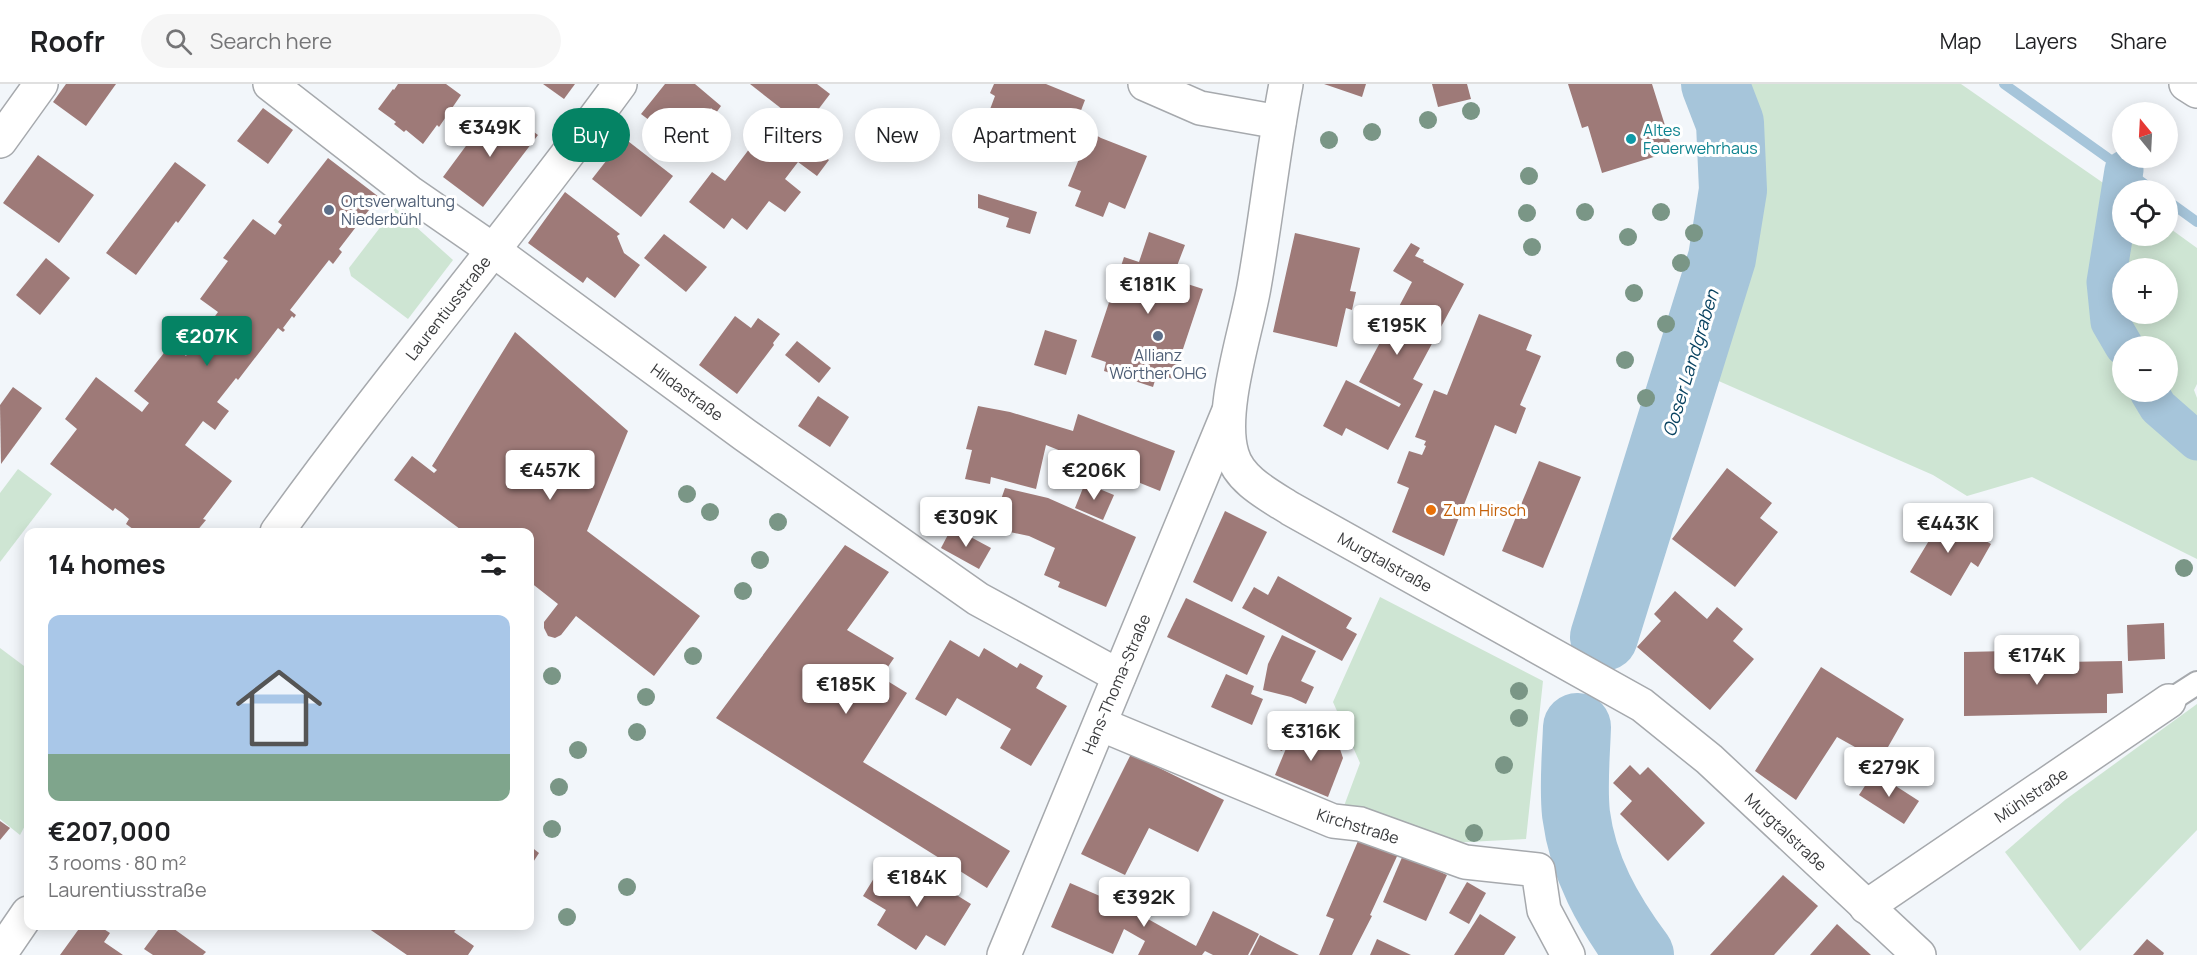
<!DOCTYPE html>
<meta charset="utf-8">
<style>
body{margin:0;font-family:Manrope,sans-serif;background:#f6f6f6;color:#202124;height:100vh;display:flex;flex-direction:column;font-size:22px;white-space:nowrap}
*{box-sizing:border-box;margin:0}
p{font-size:20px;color:#757577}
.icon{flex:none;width:33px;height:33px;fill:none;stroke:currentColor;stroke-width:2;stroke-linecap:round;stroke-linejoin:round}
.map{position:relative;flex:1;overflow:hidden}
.sheet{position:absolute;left:24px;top:444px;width:510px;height:402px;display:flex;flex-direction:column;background:#fff;border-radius:12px;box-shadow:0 3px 15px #0003}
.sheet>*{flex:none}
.banner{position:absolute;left:552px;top:24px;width:570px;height:54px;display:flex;gap:12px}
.needle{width:39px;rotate:342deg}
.buttons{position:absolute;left:2112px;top:18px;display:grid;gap:12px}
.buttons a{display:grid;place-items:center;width:66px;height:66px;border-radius:50%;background:#fff;box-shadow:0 3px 15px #0003;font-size:30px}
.price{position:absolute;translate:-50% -51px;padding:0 14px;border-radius:6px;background:#fff;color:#222;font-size:20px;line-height:39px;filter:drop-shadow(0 2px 3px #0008)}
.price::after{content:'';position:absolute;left:50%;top:36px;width:18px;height:14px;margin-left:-9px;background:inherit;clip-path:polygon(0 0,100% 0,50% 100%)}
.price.active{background:#058364;color:#fff}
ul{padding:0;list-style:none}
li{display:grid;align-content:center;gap:12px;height:318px;padding:0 24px}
li span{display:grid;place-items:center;height:186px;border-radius:12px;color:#555}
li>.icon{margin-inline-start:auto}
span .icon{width:108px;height:108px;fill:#fffc;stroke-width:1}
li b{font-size:26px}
h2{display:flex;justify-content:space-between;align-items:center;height:72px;padding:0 24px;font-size:26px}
.tag{padding:0 21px;border-radius:27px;background:#fff;box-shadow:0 3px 15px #0003;font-size:21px;line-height:54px}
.tag.active{background:#058364;color:#fff}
header{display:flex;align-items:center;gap:36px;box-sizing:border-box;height:84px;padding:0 30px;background:#fff;border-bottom:2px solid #e0e0e0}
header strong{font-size:28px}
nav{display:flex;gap:33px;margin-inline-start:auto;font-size:21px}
.search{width:420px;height:54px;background:#f6f6f6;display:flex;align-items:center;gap:15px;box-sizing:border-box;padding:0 21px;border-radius:33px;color:#757577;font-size:22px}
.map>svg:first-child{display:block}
</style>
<header>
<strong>Roofr</strong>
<div class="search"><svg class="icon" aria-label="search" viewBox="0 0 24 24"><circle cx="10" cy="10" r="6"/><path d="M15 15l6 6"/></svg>Search here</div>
<nav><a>Map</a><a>Layers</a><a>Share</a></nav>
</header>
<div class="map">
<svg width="2197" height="871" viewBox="0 0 2197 871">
<rect width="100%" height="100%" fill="#f2f6fa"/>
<!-- green -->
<g fill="#cee5d3" fill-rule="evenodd">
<path d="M1737 0H1961L2122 112V152H2168V143L2197 164V300L2194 306 2197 314V475L2032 393 1967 412 1933 391 1705 291C1727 213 1760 125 1751 44 1749 29 1742 14 1737 0ZM2122 184H2168V230H2122ZM2168 262V308H2122V262Z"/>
<polygon points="395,124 453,176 408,235 351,192 349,184"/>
<polygon points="18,385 52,410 0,478 0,409"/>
<polygon points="1380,513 1543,597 1526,755 1448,759 1344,722 1360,679 1333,618"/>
<polygon points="0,564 28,585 28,736 20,751 0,735"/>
<polygon points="2197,620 2197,746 2080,867 2005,768 2065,716"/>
<polygon points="1561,771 1603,844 1622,871 1607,871 1559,791"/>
</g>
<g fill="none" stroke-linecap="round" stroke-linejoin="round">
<!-- stream -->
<g stroke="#a6c5da" stroke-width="10">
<polyline points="2004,0 2153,106"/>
<polyline points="2168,117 2197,138"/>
</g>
<!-- canal -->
<g stroke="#a6c5da" stroke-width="39">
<polyline points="2124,262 2110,238 2106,198 2124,86"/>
<polyline points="2149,308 2158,323 2197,357"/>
</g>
<!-- river -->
<g stroke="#a6c5da" stroke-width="68">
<polyline points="1604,553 1722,174 1733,106 1730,39 1715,0"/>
<path d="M1577 643C1576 672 1573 702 1576 730 1583 784 1608 828 1640 871"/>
</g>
</g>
<!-- building -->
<g fill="#9e7a78">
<polygon points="66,0 116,0 86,42 53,18"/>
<polygon points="398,0 446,0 461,11 439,43 437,41 423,60 406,46 404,48 394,40 396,38 378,25 393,5 394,6"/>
<polygon points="543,0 575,0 564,15"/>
<polygon points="665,0 695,0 721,22 716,29 711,24 682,61 641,30"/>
<polygon points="750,0 817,0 830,10 805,43"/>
<polygon points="994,0 1046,0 1085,16 1064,71 1039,61 1042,56 1008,42 1010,37 989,28 995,12 990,9"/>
<polygon points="1324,0 1366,0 1362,13"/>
<polygon points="1432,0 1467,0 1471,15 1438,23"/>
<polygon points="1568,0 1652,0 1673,67 1602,89 1588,42 1582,44"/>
<polygon points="263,24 293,46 268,80 237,57"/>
<polygon points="491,28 509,42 515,34 538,51 483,123 443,93"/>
<polygon points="787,45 829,76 817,92 798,78 785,95 801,108 785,128 769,117 747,146 732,134 724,145 689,118 712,88 725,97 756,56 770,68"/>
<polygon points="1090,48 1101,54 1147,72 1125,125 1109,118 1103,133 1075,122 1081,107 1068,102"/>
<polygon points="624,54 673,92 641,133 592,95"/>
<polygon points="38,71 94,111 59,159 3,119"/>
<polygon points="328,74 379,113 339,165 342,168 333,180 329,176 290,226 296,231 294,234 292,232 283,244 285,246 283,248 278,244 238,296 236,294 217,318 229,327 222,336 215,346 203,337 185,361 232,397 203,435 206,436 196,448 137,448 126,440 129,435 122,429 115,424 113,427 50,380 77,345 65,335 96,293 142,328 149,319 134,307 171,260 186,272 218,228 200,215 228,177 223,174 253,135 275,151 282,141 278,138"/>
<polygon points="175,78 206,101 178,139 176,137 136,191 106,169"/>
<polygon points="565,108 620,150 617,152 624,169 640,181 615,214 587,193 583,199 528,159"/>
<polygon points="978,110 1037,128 1030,150 1006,143 1009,134 978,124"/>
<polygon points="1149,148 1185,161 1172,195 1203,205 1173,295 1157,290 1153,303 1104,287 1106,278 1091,273 1124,173 1139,178"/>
<polygon points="1295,149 1360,164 1350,207 1356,208 1352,226 1346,224 1337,263 1273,248"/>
<polygon points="664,150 707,183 686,208 644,174"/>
<polygon points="1411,159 1420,164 1415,172 1424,176 1423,178 1464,200 1413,295 1423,300 1388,366 1346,344 1342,352 1323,342 1346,296 1399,323 1401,320 1359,298 1412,198 1393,187"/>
<polygon points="46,174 70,194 40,231 16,211"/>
<polygon points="1479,230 1532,251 1526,266 1541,272 1520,321 1526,324 1516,350 1495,341 1444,472 1392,448 1409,404 1397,399 1409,367 1422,371 1426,362 1424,361 1426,357 1415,353 1434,306 1447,311"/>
<polygon points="735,232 751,244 758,234 780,250 773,259 774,261 737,310 699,281"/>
<polygon points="1045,246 1077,256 1066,291 1034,281"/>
<polygon points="515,248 628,347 587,447 700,532 654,592 576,532 561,551 555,554 548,552 544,544 544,538 558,520 530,498 530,448 464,448 394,396 412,372 434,389 437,386 432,382"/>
<polygon points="797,257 831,284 819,299 785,271"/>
<polygon points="13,303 42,324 1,380 0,321"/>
<polygon points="818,312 849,333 830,363 798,342"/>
<polygon points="978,322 1010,328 1073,347 1078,330 1175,367 1160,407 1046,361 1036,405 991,393 990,400 965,395 972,366 966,365"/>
<polygon points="1539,377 1581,393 1543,484 1502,467"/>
<polygon points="1727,384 1772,419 1760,434 1778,448 1735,503 1672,455"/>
<polygon points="1085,399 1114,411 1103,436 1075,424"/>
<polygon points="1005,404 1048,414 1136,453 1106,523 1058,503 1060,498 1044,491 1055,464 1029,452 991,444"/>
<polygon points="1225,427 1267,448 1232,518 1193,498"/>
<polygon points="1937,428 1991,460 1978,483 1971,478 1951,512 1910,488 1930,455 1923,451"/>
<polygon points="952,443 991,464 979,485 941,464"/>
<polygon points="845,461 889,488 847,546 894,574 881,593 907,609 863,678 1010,767 987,804 716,634"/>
<polygon points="1278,492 1352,534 1346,544 1357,550 1342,577 1242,524 1254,503 1268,511"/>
<polygon points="1675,507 1707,535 1717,523 1743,545 1733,557 1754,575 1710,626 1637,563 1661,537 1654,530"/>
<polygon points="1186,514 1265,552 1247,591 1167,553"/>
<polygon points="2164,539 2165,575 2128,577 2127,541"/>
<polygon points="1282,551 1316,567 1301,597 1314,603 1306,620 1291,613 1263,606 1268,580"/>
<polygon points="950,556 979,573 984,564 1017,584 1020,579 1043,592 1036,604 1067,622 1031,682 1000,664 1011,645 957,614 946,632 915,615"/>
<polygon points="2009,567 2010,579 2122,577 2123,609 2107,610 2107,629 1964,632 1964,568"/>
<polygon points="1821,583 1904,635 1880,677 1837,653 1796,716 1755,687"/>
<polygon points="1226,590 1254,602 1251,610 1263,615 1252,641 1211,623"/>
<polygon points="1295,643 1339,662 1343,674 1328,713 1275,691"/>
<polygon points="1271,650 1286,656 1282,667 1267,661"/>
<polygon points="1131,670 1224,716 1198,768 1149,744 1125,791 1081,770"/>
<polygon points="1630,681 1640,691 1648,683 1705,739 1668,777 1620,730 1632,717 1613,699"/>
<polygon points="1874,688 1919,717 1904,740 1859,711"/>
<polygon points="0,737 10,744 0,756"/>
<polygon points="1361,750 1399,768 1370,831 1372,832 1352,871 1319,871 1334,835 1326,832"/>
<polygon points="530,762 539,769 530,783"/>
<polygon points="1403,771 1447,791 1426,837 1383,818"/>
<polygon points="913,784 971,820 945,862 926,851 916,866 877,841 886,826 863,812 879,786 903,800"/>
<polygon points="1783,791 1818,822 1774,871 1710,871"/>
<polygon points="1467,798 1486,809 1469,840 1449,829"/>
<polygon points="1070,799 1132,826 1196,862 1213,827 1259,850 1248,871 1213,871 1205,867 1202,871 1138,871 1145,857 1124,845 1113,870 1051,843"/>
<polygon points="1480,830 1516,853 1504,871 1454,871"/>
<polygon points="1837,840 1871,871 1810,871"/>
<polygon points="81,842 99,842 110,849 104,858 123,871 60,871"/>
<polygon points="161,842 170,842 206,868 203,871 153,871 144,865"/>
<polygon points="365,842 459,842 454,848 474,862 468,871 407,871"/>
<polygon points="1260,851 1281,862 1299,871 1250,871"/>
<polygon points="1377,855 1411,871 1370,871"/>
<polygon points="2147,855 2164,869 2163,871 2133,871"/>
</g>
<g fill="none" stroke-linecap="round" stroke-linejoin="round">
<defs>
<polyline id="service" points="2169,617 2197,599"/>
<g id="minor">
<polyline points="270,0 409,108 493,166 745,351 978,515 1119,592"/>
<polyline points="1145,0 1200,24 1279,38"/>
<polyline points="2186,0 2197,7"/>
<polyline points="0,57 41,0"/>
<path d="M277 448C387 295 509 152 620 0"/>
<polyline points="1100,640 1333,737 1360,740 1465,778 1538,786 1544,826 1568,871"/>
<polyline points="1866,823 2169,617"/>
<polyline points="0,870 28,829"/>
<polyline points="1004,871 1228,329"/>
</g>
<path id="secondary" d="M1286 0C1273 67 1266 136 1254 203 1246 249 1219 327 1232 370 1239 396 1269 411 1291 425L1642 621 1709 675 1919 871"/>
</defs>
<!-- service casing -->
<use href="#service" stroke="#a6a9ad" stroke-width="26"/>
<!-- minor casing -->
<use href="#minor" stroke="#a6a9ad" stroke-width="36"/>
<!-- secondary casing -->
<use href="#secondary" stroke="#a6a9ad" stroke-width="36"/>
<!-- service -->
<use href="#service" stroke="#fff" stroke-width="22"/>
<!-- minor -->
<use href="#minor" stroke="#fff" stroke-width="33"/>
<!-- secondary -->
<use href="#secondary" stroke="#fff" stroke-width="33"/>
</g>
<!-- trees -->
<g fill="#7a9686">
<circle cx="1471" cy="27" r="9"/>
<circle cx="1428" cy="36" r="9"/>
<circle cx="1372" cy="48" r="9"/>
<circle cx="1329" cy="56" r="9"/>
<circle cx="1529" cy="92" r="9"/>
<circle cx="1585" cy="128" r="9"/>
<circle cx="1661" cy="128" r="9"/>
<circle cx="1527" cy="129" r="9"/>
<circle cx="1694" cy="149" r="9"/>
<circle cx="1628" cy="153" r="9"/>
<circle cx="1532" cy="163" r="9"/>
<circle cx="1681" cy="179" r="9"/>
<circle cx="1634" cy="209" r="9"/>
<circle cx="1666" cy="240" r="9"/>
<circle cx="1625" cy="276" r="9"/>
<circle cx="1646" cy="314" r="9"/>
<circle cx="687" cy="410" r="9"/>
<circle cx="710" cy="428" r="9"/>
<circle cx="778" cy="438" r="9"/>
<circle cx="760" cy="476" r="9"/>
<circle cx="2184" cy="484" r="9"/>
<circle cx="743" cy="507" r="9"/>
<circle cx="693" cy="572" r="9"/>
<circle cx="552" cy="592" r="9"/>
<circle cx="1519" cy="607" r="9"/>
<circle cx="646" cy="613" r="9"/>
<circle cx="1519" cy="634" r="9"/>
<circle cx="637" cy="648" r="9"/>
<circle cx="578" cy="666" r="9"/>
<circle cx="1504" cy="681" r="9"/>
<circle cx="559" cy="703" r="9"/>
<circle cx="552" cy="745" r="9"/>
<circle cx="1474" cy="749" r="9"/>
<circle cx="627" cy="803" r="9"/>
<circle cx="567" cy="833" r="9"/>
</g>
<!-- markers -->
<circle fill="#0f9aa8" stroke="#fff" stroke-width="2" cx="1631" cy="55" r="6"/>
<g fill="#5c6f8a" stroke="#fff" stroke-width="2">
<circle cx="329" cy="126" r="6"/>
<circle cx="1158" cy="252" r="6"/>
</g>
<circle fill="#e8710a" stroke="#fff" stroke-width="2" cx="1431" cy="426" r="6"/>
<g text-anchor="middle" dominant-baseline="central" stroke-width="6" stroke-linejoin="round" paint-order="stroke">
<!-- culture labels -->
<g font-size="16" fill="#0d838f" stroke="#fff" text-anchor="start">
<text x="1643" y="46">Altes<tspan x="1643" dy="18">Feuerwehrhaus</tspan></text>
</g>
<!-- service labels -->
<g font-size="16" fill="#4e5e75" stroke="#fff" text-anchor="start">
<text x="341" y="117">Ortsverwaltung<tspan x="341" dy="18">Niederbühl</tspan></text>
<text x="1158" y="271" text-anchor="middle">Allianz<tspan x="1158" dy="18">Wörther OHG</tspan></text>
</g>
<!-- street labels -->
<g font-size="16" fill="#3a3b3d" stroke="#fff">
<text transform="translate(448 224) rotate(-52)">Laurentiusstraße</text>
<text transform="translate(687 308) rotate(36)">Hildastraße</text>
<text transform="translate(1385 478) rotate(29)">Murgtalstraße</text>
<text transform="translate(1116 600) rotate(-67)">Hans-Thoma-Straße</text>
<text transform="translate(2031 711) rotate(-34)">Mühlstraße</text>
<text transform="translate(1358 742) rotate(17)">Kirchstraße</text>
<text transform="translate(1786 748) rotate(43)">Murgtalstraße</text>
</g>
<!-- food labels -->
<g font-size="16" fill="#c56008" stroke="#fff" text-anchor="start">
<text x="1443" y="426">Zum Hirsch</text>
</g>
<!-- water labels -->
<g font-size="18" font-style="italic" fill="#094361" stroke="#fff">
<text transform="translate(1690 279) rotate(-73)">Ooser Landgraben</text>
</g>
</g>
</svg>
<div class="buttons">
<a><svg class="needle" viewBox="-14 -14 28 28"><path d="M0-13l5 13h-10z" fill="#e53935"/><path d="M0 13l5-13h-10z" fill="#757577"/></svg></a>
<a><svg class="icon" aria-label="locate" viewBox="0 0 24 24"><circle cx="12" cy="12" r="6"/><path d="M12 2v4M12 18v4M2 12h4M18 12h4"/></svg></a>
<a>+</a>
<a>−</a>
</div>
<b class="price" style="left:490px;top:74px">€349K</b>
<b class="price" style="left:1148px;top:231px">€181K</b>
<b class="price" style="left:1397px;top:272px">€195K</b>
<b class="price active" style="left:207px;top:283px">€207K</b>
<b class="price" style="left:550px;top:417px">€457K</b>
<b class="price" style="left:1094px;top:417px">€206K</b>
<b class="price" style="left:966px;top:464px">€309K</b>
<b class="price" style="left:1948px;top:470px">€443K</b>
<b class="price" style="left:2037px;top:602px">€174K</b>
<b class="price" style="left:846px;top:631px">€185K</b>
<b class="price" style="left:1311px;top:678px">€316K</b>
<b class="price" style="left:1889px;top:714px">€279K</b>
<b class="price" style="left:917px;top:824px">€184K</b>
<b class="price" style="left:1144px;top:844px">€392K</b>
<div class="banner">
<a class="tag active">Buy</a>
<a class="tag">Rent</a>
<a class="tag">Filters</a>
<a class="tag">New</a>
<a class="tag">Apartment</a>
</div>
<section class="sheet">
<h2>14 homes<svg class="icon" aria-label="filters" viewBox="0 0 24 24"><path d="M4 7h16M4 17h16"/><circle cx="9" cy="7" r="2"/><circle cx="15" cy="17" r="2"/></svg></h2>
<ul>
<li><span style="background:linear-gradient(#a9c7e8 75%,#7fa58c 0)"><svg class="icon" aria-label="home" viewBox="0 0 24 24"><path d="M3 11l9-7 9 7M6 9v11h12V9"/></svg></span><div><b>€207,000</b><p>3 rooms · 80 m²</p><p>Laurentiusstraße</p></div></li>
</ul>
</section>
</div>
